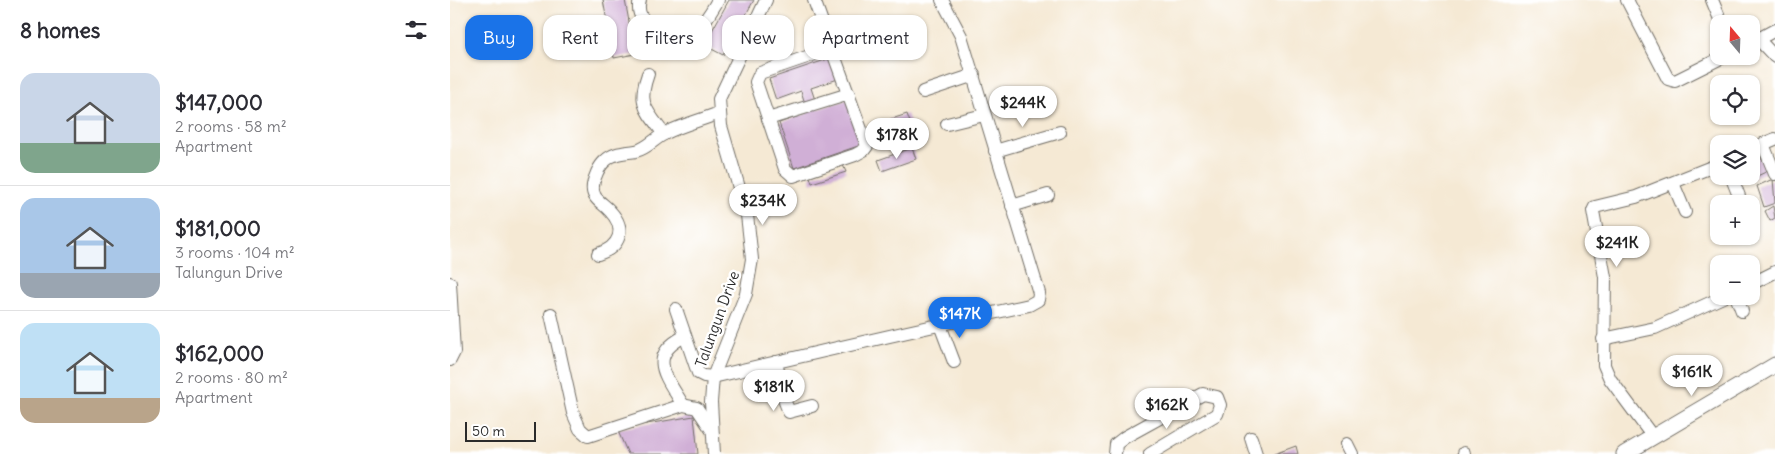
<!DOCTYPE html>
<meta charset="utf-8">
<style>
body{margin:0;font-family:Delius,sans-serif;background:#f2f2f3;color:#2b2b33;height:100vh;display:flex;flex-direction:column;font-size:19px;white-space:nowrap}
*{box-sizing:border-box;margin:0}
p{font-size:16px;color:#7c7c81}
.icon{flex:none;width:28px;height:28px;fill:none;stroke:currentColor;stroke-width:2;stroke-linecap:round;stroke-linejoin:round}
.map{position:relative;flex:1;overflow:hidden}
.details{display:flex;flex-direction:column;background:#fff;width:450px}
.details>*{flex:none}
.banner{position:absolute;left:15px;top:15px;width:475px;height:45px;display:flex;gap:10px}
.needle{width:32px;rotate:341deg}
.controls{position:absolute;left:1260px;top:15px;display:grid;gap:10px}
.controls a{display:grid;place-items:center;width:50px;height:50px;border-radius:10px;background:#fff;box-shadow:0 1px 4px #0004;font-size:25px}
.scale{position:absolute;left:15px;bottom:12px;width:71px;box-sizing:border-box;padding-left:5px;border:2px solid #2b2b2b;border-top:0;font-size:14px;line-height:18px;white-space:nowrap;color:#2b2b2b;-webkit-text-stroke:4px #fff;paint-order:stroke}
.price{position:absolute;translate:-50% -42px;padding:0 11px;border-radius:18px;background:#fff;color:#222;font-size:16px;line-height:32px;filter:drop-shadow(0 1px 2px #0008)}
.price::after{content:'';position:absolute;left:50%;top:30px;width:15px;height:11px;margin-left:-8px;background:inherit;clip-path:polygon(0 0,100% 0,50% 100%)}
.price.selected{background:#1a73e8;color:#fff}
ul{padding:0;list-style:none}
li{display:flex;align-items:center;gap:15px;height:125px;padding:0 20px}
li+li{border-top:1px solid #e1e1e2}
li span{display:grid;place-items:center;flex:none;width:140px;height:100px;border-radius:15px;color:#555}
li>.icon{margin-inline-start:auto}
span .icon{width:60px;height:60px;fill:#fffc;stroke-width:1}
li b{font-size:21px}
h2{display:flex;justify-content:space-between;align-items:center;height:60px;padding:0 20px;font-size:21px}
.chip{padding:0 18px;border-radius:15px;background:#fff;box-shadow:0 1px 4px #0004;font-size:18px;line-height:45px}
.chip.selected{background:#1a73e8;color:#fff}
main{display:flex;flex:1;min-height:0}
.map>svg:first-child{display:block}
</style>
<main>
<section class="details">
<h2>8 homes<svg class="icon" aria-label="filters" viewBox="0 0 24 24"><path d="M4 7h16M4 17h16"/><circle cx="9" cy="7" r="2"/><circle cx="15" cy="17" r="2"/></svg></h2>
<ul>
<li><span style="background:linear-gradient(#c9d6e8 70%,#7fa58c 0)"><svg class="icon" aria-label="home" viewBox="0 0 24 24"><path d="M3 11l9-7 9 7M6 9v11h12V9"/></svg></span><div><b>$147,000</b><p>2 rooms · 58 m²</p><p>Apartment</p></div></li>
<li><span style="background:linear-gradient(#a9c7e8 75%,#9aa5b1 0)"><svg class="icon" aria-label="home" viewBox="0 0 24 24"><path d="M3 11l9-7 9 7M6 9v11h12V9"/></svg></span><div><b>$181,000</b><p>3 rooms · 104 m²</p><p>Talungun Drive</p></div></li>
<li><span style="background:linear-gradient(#bfe0f5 75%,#b9a48a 0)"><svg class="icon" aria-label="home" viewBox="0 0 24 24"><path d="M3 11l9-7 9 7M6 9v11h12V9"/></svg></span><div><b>$162,000</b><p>2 rooms · 80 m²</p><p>Apartment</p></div></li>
</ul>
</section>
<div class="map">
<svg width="1325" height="454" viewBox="0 0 1325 454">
<rect width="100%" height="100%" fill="#fff"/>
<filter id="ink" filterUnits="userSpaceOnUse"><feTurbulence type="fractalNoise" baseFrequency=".02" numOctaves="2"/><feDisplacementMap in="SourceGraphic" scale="10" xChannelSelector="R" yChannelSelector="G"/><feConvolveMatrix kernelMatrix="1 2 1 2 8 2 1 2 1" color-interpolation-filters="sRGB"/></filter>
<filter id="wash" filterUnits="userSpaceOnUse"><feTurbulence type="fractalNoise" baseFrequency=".0096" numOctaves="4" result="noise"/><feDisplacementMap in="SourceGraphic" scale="20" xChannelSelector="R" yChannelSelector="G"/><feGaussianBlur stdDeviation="1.12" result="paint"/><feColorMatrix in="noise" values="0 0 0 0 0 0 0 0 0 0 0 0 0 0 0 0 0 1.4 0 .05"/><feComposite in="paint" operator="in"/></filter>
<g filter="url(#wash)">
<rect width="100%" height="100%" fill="#f5e9d4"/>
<g id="blocks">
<!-- building -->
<g fill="#d0afd6">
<polygon points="153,0 175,0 185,54 164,58"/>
<polygon points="279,0 304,0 273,55 254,45"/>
<polygon points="381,58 388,79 361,88 368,109 399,99 414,144 344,168 329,123 358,113 351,91 326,100 319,79"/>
<polygon points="457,114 462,128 425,140 420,126"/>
<polygon points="458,133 462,144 449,148 445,138"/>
<polygon points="462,148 466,159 432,171 428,160"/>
<polygon points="1310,156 1312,160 1316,159 1320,170 1303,178 1301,161"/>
<polygon points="393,165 396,172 362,183 360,177"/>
<polygon points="1323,179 1325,203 1314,207 1307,186"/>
<polygon points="1323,206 1325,218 1320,221 1315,211"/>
<polygon points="244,416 248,454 178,454 167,429"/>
<polygon points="846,446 848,454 824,454"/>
</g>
</g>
</g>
<g filter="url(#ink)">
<use href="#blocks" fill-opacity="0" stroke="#726e66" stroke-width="1"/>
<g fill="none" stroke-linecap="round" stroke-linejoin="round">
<defs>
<g id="minor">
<path d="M190 0C181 31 231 39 250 25 257 20 263 8 268 0"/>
<polyline points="364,0 417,146 414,150 405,155 343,176 335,169 306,82 310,73 380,49"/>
<polyline points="1177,0 1218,79 1225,81 1275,56"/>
<polyline points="1262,0 1272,24"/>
<polyline points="1308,39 1325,57"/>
<polyline points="1301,43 1325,30"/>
<path d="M198 74C187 104 196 110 214 134"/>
<polyline points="473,92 524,75"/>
<polyline points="318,119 399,94"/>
<polyline points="497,124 534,115"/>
<polyline points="1313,144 1325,174"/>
<polyline points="1301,149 1325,139"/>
<polyline points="545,151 610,132"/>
<polyline points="1281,176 1289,196"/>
<polyline points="1223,183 1235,212"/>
<polyline points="562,206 598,195"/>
<path d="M148 254C170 247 177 229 160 211 152 202 141 199 143 185 144 178 149 166 155 161 164 152 175 153 186 151 198 148 205 138 216 133 232 125 252 120 269 113"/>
<polyline points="0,283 4,352 0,360"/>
<polyline points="1301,284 1325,272"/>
<polyline points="1286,296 1292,311"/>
<path d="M226 309 248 373 254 376 263 377C368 352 473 328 579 305L588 300 589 293 511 36 492 0"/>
<polyline points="101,314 123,413 130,429 138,436 233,405 247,408 261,429"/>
<polyline points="490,325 504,362"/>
<polyline points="1153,339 1205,328 1275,296"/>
<polyline points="326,362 335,402 339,412 362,406"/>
<path d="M233 405C216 376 196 356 235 336"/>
<polyline points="1203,437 1160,379 1154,365 1155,277 1143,211 1145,207 1186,197 1269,164"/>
<polyline points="801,438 806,454"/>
<polyline points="897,444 902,454"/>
<polyline points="1014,453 1014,454"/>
<polyline points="264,454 261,402 263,377 296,294 302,259 297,215 271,126 269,99 316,0"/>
<polyline points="665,454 666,444 675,437 753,394 767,397 770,405 767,414 700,454"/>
</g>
<polyline id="major" points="1174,454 1325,365"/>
</defs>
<!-- minor casing -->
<use href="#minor" stroke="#726e66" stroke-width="14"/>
<!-- major casing -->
<use href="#major" stroke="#726e66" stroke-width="17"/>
<!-- minor -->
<use href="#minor" stroke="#fff" stroke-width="12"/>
<!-- major -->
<use href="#major" stroke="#fff" stroke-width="15"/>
</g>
</g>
<g text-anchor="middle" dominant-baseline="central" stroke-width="5" stroke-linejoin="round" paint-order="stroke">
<!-- street labels -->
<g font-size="15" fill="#2b2b2b" stroke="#fff">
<text transform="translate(267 319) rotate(-70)">Talungun Drive</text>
</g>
</g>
</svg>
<div class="controls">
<a><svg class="needle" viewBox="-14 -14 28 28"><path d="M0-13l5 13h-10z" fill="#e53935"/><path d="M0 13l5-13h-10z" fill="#7c7c81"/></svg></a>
<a><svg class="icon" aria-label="locate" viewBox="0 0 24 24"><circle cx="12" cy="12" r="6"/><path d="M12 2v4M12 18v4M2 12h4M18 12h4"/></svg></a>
<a><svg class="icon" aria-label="layers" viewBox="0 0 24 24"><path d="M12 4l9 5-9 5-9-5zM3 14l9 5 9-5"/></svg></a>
<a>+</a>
<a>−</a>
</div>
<div class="scale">50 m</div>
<b class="price" style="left:573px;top:128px">$244K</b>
<b class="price" style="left:447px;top:160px">$178K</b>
<b class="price" style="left:313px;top:226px">$234K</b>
<b class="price" style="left:1167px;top:268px">$241K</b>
<b class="price selected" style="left:510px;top:339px">$147K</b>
<b class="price" style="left:1242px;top:397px">$161K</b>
<b class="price" style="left:324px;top:412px">$181K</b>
<b class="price" style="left:717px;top:430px">$162K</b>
<div class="banner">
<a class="chip selected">Buy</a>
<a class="chip">Rent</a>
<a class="chip">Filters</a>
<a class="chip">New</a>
<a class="chip">Apartment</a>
</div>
</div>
</main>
